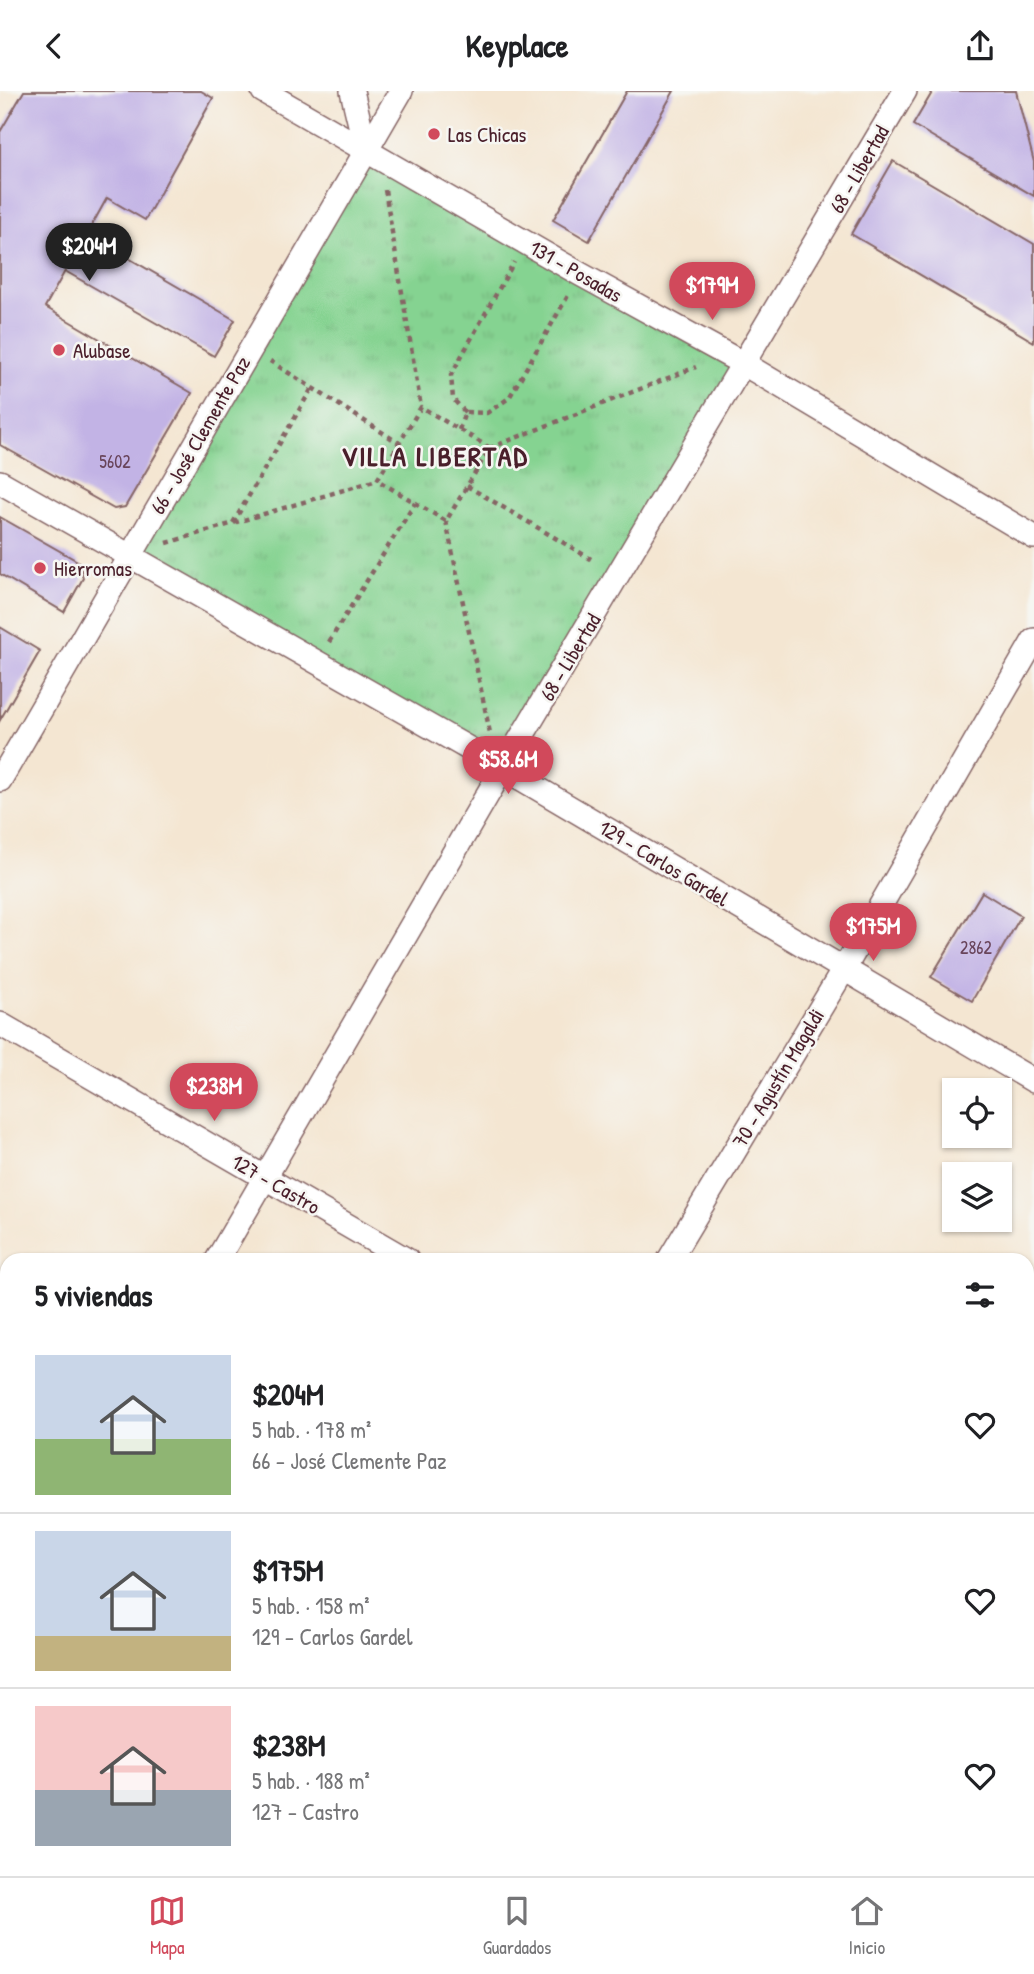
<!DOCTYPE html>
<html lang="es">
<meta charset="utf-8">
<style>
body{margin:0;font-family:"Patrick Hand",sans-serif;background:#f6f6f6;color:#202124;height:100vh;display:flex;flex-direction:column;font-size:26px;white-space:nowrap}
*{box-sizing:border-box;margin:0}
p{font-size:23px;color:#757577}
.icon{flex:none;width:38px;height:38px;fill:none;stroke:currentColor;stroke-width:2;stroke-linecap:round;stroke-linejoin:round}
.map{position:relative;flex:1;overflow:hidden}
.drawer{position:absolute;left:0px;top:1162px;width:1034px;height:623px;display:flex;flex-direction:column;background:#fff;border-radius:21px 21px 0 0;box-shadow:0 2px 5px #0004}
.drawer>*{flex:none}
.fabs{position:absolute;left:942px;top:987px;display:grid;gap:14px}
.fabs a{display:grid;place-items:center;width:70px;height:70px;border-radius:0px;background:#fff;box-shadow:0 2px 5px #0004;font-size:35px}
.price{position:absolute;translate:-50% -60px;padding:0 16px;border-radius:24px;background:#d1495b;color:#fff;font-size:23px;line-height:46px;filter:drop-shadow(0 2px 4px #0008)}
.price::after{content:'';position:absolute;left:50%;top:42px;width:21px;height:16px;margin-left:-10px;background:inherit;clip-path:polygon(0 0,100% 0,50% 100%)}
.price.current{background:#222;color:#fff}
ul{padding:0;list-style:none}
li{display:flex;align-items:center;gap:21px;height:175px;padding:0 35px}
li+li{border-top:2px solid #e0e0e0}
li span{display:grid;place-items:center;flex:none;width:196px;height:140px;border-radius:0px;color:#555}
li>.icon{margin-inline-start:auto}
span .icon{width:84px;height:84px;fill:#fffc;stroke-width:1}
li b{font-size:30px}
h2{display:flex;justify-content:space-between;align-items:center;height:84px;padding:0 35px;font-size:30px}
header{display:flex;justify-content:space-between;align-items:center;height:91px;padding:0 35px;background:#fff;font-size:32px;font-weight:800}
.tab-bar{display:flex;justify-content:space-around;align-items:center;height:98px;border-top:2px solid #e0e0e0;background:#fff;font-size:19px;color:#757577}
.tab-bar a{display:grid;justify-items:center;gap:4px}
.tab-bar .current{color:#d1495b}
.map>svg:first-child{display:block}
</style>
<header><svg class="icon" aria-label="back" viewBox="0 0 24 24"><path d="M15 5l-7 7 7 7"/></svg>Keyplace<svg class="icon" aria-label="share" viewBox="0 0 24 24"><path d="M12 15V3M7 8l5-5 5 5M5 13v7h14v-7"/></svg></header>
<div class="map">
<svg width="1034" height="1785" viewBox="0 0 1034 1785">
<defs>
<pattern id="park-tufts" width="24" height="20" patternUnits="userSpaceOnUse" patternTransform="scale(1.75)"><rect width="24" height="20" fill="#85d391"/><path d="M3 7l-1-3M5 7V3M7 7l1-3M15 17l-1-3M17 17v-4M19 17l1-3" fill="none" stroke="#74b57d"/></pattern>
</defs>
<rect width="100%" height="100%" fill="#f6f6f2"/>
<filter id="ink" filterUnits="userSpaceOnUse"><feTurbulence type="fractalNoise" baseFrequency=".0143" numOctaves="2"/><feDisplacementMap in="SourceGraphic" scale="14" xChannelSelector="R" yChannelSelector="G"/><feConvolveMatrix kernelMatrix="1 2 1 2 8 2 1 2 1" color-interpolation-filters="sRGB"/></filter>
<filter id="wash" filterUnits="userSpaceOnUse"><feTurbulence type="fractalNoise" baseFrequency=".00686" numOctaves="4" result="noise"/><feDisplacementMap in="SourceGraphic" scale="28" xChannelSelector="R" yChannelSelector="G"/><feGaussianBlur stdDeviation="1.57" result="paint"/><feColorMatrix in="noise" values="0 0 0 0 0 0 0 0 0 0 0 0 0 0 0 0 0 1.4 0 .05"/><feComposite in="paint" operator="in"/></filter>
<g filter="url(#wash)">
<rect width="100%" height="100%" fill="#f4e6d2"/>
<!-- park -->
<polygon fill="url(#park-tufts)" stroke="#68795e" stroke-width="2" points="366,59 744,273 503,677 131,465"/>
<g id="blocks">
<!-- building -->
<g fill="#c2b3e5">
<polygon points="24,0 201,0 213,7 145,129 107,107 87,143 235,229 214,265 65,180 45,216 192,302 125,416 114,418 0,354 0,41"/>
<polygon points="627,0 674,0 589,150 553,129"/>
<polygon points="933,0 1016,0 1034,71 1034,105 913,34"/>
<polygon points="893,70 1034,153 1034,251 851,143"/>
<polygon points="0,426 79,471 83,487 64,521 0,483"/>
<polygon points="0,536 40,560 0,629"/>
<polygon points="982,801 1021,825 972,910 931,886"/>
</g>
</g>
</g>
<g filter="url(#ink)">
<use href="#blocks" fill-opacity="0" stroke="#866565" stroke-width="2"/>
<g fill="none" stroke-linecap="round" stroke-linejoin="round">
<defs>
<g id="minor">
<polyline points="263,0 580,183 744,273 1034,446"/>
<polyline points="352,0 366,59"/>
<polyline points="0,391 503,677 1034,990"/>
<polyline points="0,689 401,0"/>
<polyline points="0,933 407,1169"/>
<polyline points="217,1169 503,677 905,0"/>
<polyline points="669,1169 844,878 1034,549"/>
<polyline points="1027,1318 1034,1306"/>
<polyline points="1027,1532 1034,1535"/>
<polyline points="0,1536 7,1525"/>
<polyline points="301,1785 305,1778"/>
<polyline points="763,1785 767,1778"/>
</g>
<g id="secondary">
<polyline points="0,1486 7,1490"/>
<polyline points="509,1778 521,1785"/>
</g>
</defs>
<!-- minor casing -->
<use href="#minor" stroke="#866565" stroke-width="26"/>
<!-- secondary casing -->
<use href="#secondary" stroke="#866565" stroke-width="37"/>
<!-- path -->
<g stroke="#866565" stroke-width="4.5" stroke-dasharray="5 5" stroke-linecap="butt">
<polyline points="385,99 421,316"/>
<polyline points="270,270 399,352"/>
<polyline points="465,321 453,308 451,284 514,171"/>
<polyline points="459,339 465,321 487,322 509,307 569,203"/>
<polyline points="490,357 421,316 377,389 446,430 490,357 696,276"/>
<polyline points="467,395 591,468"/>
<polyline points="446,430 490,642"/>
<polyline points="233,432 312,297"/>
<polyline points="167,452 377,389"/>
<polyline points="329,551 415,412"/>
</g>
<!-- minor -->
<use href="#minor" stroke="#fff" stroke-width="23"/>
<!-- secondary -->
<use href="#secondary" stroke="#f7e9c3" stroke-width="33"/>
</g>
</g>
<!-- markers -->
<g fill="#d1495b" stroke="#f6f6f2" stroke-width="2.5">
<circle cx="434" cy="43" r="7"/>
<circle cx="59" cy="259" r="7"/>
<circle cx="40" cy="477" r="7"/>
</g>
<g text-anchor="middle" dominant-baseline="central" stroke-width="5" stroke-linejoin="round" paint-order="stroke">
<!-- number labels -->
<g font-size="18" fill="#68445a">
<text x="115" y="370">5602</text>
<text x="976" y="856">2862</text>
</g>
<!-- poi labels -->
<g font-size="21" fill="#4a1f2b" stroke="#f6f6f2" text-anchor="start">
<text x="448" y="43">Las Chicas</text>
<text x="73" y="259">Alubase</text>
<text x="54" y="477">Hierromas</text>
</g>
<!-- street labels -->
<g font-size="21" fill="#4a1f2b" stroke="#f6f6f2">
<text transform="translate(859 78) rotate(-60)">68 - Libertad</text>
<text transform="translate(576 180) rotate(30)">131 - Posadas</text>
<text transform="translate(200 344) rotate(-60)">66 - José Clemente Paz</text>
<text transform="translate(570 566) rotate(-59)">68 - Libertad</text>
<text transform="translate(664 772) rotate(31)">129 - Carlos Gardel</text>
<text transform="translate(778 987) rotate(-59)">70 - Agustín Magaldi</text>
<text transform="translate(276 1093) rotate(30)">127 - Castro</text>
</g>
<!-- district labels -->
<g font-size="28" font-weight="bold" letter-spacing="2" fill="#4a1f2b" stroke="#f6f6f2">
<text x="435" y="365">VILLA LIBERTAD</text>
</g>
</g>
</svg>
<div class="fabs">
<a><svg class="icon" aria-label="locate" viewBox="0 0 24 24"><circle cx="12" cy="12" r="6"/><path d="M12 2v4M12 18v4M2 12h4M18 12h4"/></svg></a>
<a><svg class="icon" aria-label="layers" viewBox="0 0 24 24"><path d="M12 4l9 5-9 5-9-5zM3 14l9 5 9-5"/></svg></a>
</div>
<b class="price current" style="left:89px;top:192px">$204M</b>
<b class="price" style="left:712px;top:231px">$179M</b>
<b class="price" style="left:508px;top:705px">$58.6M</b>
<b class="price" style="left:873px;top:872px">$175M</b>
<b class="price" style="left:214px;top:1032px">$238M</b>
<section class="drawer">
<h2>5 viviendas<svg class="icon" aria-label="filters" viewBox="0 0 24 24"><path d="M4 7h16M4 17h16"/><circle cx="9" cy="7" r="2"/><circle cx="15" cy="17" r="2"/></svg></h2>
<ul>
<li><span style="background:linear-gradient(#c9d6e8 60%,#8fb573 0)"><svg class="icon" aria-label="home" viewBox="0 0 24 24"><path d="M3 11l9-7 9 7M6 9v11h12V9"/></svg></span><div><b>$204M</b><p>5 hab. · 178 m²</p><p>66 - José Clemente Paz</p></div><svg class="icon" aria-label="heart" viewBox="0 0 24 24"><path d="M12 20l-8-8c-3-5 5-10 8-4 3-6 11-1 8 4z"/></svg></li>
<li><span style="background:linear-gradient(#c9d6e8 75%,#c2b280 0)"><svg class="icon" aria-label="home" viewBox="0 0 24 24"><path d="M3 11l9-7 9 7M6 9v11h12V9"/></svg></span><div><b>$175M</b><p>5 hab. · 158 m²</p><p>129 - Carlos Gardel</p></div><svg class="icon" aria-label="heart" viewBox="0 0 24 24"><path d="M12 20l-8-8c-3-5 5-10 8-4 3-6 11-1 8 4z"/></svg></li>
<li><span style="background:linear-gradient(#f6c9c9 60%,#9aa5b1 0)"><svg class="icon" aria-label="home" viewBox="0 0 24 24"><path d="M3 11l9-7 9 7M6 9v11h12V9"/></svg></span><div><b>$238M</b><p>5 hab. · 188 m²</p><p>127 - Castro</p></div><svg class="icon" aria-label="heart" viewBox="0 0 24 24"><path d="M12 20l-8-8c-3-5 5-10 8-4 3-6 11-1 8 4z"/></svg></li>
</ul>
</section>
</div>
<nav class="tab-bar">
<a class="current"><svg class="icon" aria-label="map" viewBox="0 0 24 24"><path d="M3 6l6-2 6 2 6-2v14l-6 2-6-2-6 2zM9 4v14M15 6v14"/></svg>Mapa</a>
<a><svg class="icon" aria-label="saved" viewBox="0 0 24 24"><path d="M7 4h10v16l-5-4-5 4z"/></svg>Guardados</a>
<a><svg class="icon" aria-label="home" viewBox="0 0 24 24"><path d="M3 11l9-7 9 7M6 9v11h12V9"/></svg>Inicio</a>
</nav>
